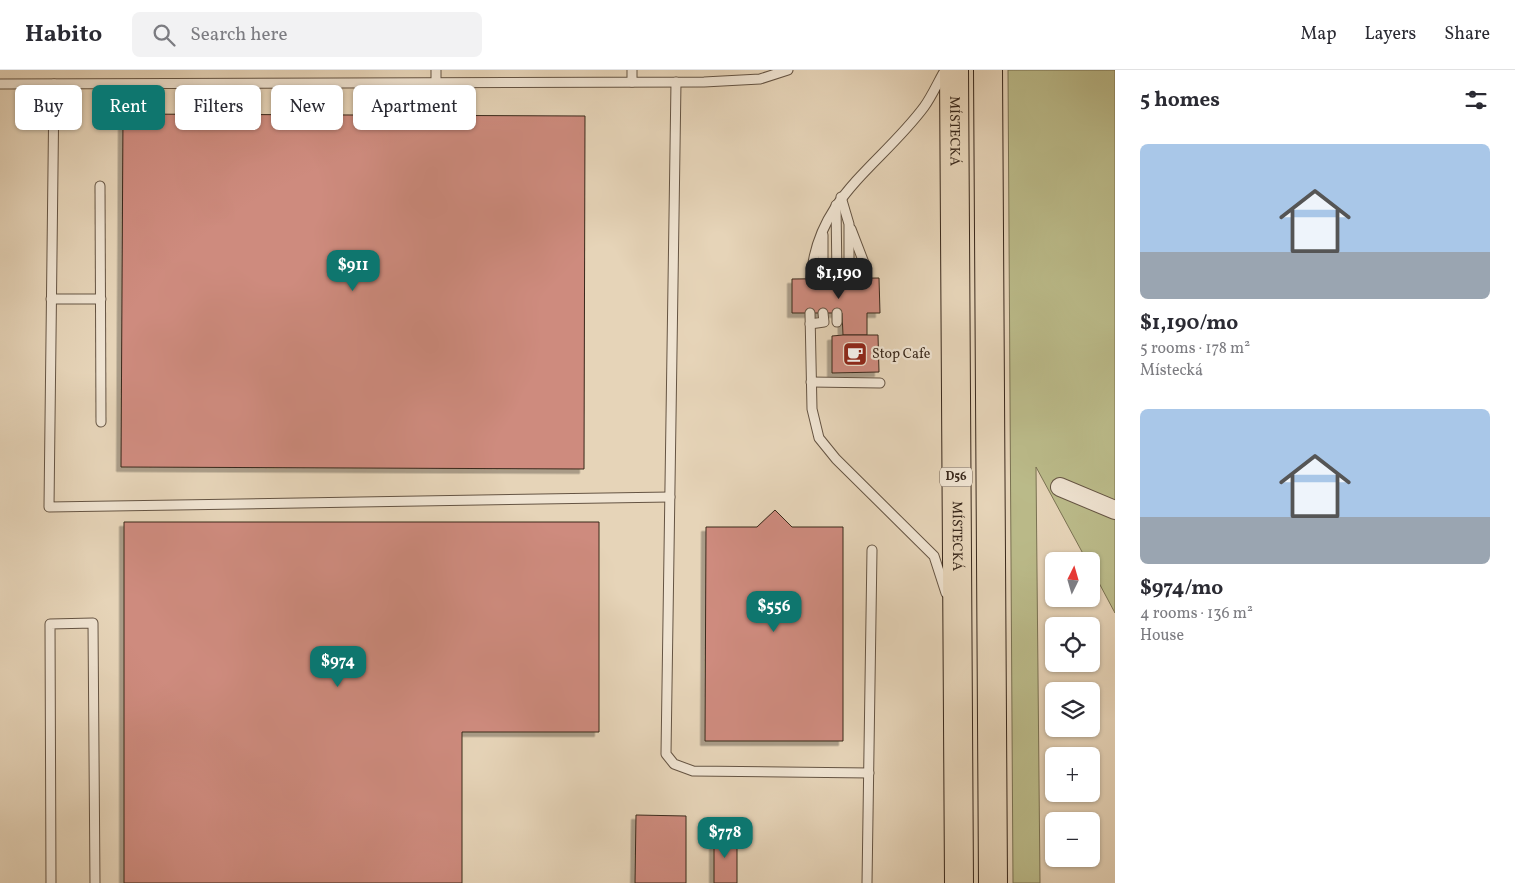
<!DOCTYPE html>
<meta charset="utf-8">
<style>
body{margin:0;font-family:Vollkorn,serif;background:#f2f2f3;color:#2b2b33;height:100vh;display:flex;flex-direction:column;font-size:19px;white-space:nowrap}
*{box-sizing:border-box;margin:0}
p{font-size:16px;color:#7c7c81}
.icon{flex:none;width:28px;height:28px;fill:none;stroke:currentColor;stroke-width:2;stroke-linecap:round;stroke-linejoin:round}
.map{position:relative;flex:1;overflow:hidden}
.drawer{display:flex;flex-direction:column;background:#fff;width:400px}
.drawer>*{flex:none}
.hud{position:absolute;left:15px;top:15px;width:475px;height:45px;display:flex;gap:10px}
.needle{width:32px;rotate:5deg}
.buttons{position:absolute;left:1045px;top:482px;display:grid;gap:10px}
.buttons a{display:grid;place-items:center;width:55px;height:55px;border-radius:8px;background:#fff;box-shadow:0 1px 4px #0004;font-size:25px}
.price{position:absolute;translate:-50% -42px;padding:0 11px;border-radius:10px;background:#0f766e;color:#fff;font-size:16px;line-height:32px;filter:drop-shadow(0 1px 2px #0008)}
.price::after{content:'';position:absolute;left:50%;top:30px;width:15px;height:11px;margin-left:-8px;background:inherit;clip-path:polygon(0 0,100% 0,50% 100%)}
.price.on{background:#222;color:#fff}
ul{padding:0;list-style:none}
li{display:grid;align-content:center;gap:10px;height:265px;padding:0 25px}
li span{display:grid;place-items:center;height:155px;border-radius:8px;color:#555}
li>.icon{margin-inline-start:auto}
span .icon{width:90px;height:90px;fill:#fffc;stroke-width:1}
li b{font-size:21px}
h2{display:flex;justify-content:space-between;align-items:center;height:60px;padding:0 25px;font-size:21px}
.pill{padding:0 18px;border-radius:8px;background:#fff;box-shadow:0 1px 4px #0004;font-size:18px;line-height:45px}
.pill.on{background:#0f766e;color:#fff}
header{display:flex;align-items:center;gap:30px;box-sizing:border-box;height:70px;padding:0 25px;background:#fff;border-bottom:1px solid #e1e1e2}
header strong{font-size:24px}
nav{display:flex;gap:28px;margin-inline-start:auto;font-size:18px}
.search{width:350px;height:45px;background:#f2f2f3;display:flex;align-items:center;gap:12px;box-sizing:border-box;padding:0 18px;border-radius:8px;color:#7c7c81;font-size:19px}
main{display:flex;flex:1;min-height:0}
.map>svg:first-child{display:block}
</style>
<header>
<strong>Habito</strong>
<div class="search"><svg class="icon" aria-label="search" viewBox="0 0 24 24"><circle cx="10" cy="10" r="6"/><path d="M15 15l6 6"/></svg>Search here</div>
<nav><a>Map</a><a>Layers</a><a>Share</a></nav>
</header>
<main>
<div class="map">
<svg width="1115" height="813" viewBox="0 0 1115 813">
<defs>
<filter id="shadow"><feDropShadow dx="-4.5" dy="4.5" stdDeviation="0" flood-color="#0004"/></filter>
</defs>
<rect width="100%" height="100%" fill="#e6d4b8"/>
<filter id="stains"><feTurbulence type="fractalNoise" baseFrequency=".004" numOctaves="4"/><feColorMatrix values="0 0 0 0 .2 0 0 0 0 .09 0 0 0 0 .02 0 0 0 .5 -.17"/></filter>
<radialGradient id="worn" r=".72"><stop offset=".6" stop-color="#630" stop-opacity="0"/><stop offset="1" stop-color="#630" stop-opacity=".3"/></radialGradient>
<!-- green -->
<polygon fill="#bbbb8a" stroke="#7a7253" points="1008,0 1115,0 1115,543 1091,498 1091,491 1087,491 1036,397 1040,813 1013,813"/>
<!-- building -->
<g fill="#ce8b7e" stroke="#3a291c" filter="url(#shadow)">
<polygon points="123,44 585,46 584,399 121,397"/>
<polygon points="879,208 880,243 867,243 867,265 843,265 842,243 792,243 792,209"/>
<polygon points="843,265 878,265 879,302 832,303 832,266"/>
<polygon points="775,440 792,457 843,457 843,671 705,671 706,457 757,457"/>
<polygon points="124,452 599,452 599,662 462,662 462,813 124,813"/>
<polygon points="636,745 686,746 686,813 635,813"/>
<polygon points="714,761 730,761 730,777 737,777 737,813 714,813"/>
</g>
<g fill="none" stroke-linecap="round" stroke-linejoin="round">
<defs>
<g id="service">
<polyline points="632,12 632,0"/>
<polyline points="676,12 666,684 674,694 693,701 869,703"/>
<polyline points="436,13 436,0"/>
<polyline points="0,14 704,12 760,9 788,0"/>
<polyline points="54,14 49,437 670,427"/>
<polyline points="100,116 101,352"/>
<polyline points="841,127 849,154 849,208"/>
<polyline points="836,135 837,208"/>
<polyline points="851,159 866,198 866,208"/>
<polyline points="823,165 823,208"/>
<path d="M811 208C817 127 880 96 924 37 932 26 938 12 945 0"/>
<polyline points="51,229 101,229"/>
<polyline points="810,243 812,339 819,368 836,389 934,486 946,523"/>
<polyline points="837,243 837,252"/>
<polyline points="810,254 824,252 823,243"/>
<polyline points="811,312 880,313"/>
<polyline points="51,813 50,554 93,553 95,813"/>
<polyline points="867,813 872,480"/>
</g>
<polyline id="minor" points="1060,417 1115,440"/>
<g id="motorway">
<path id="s1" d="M954 0 959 813"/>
<polyline points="988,0 993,813"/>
</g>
</defs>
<!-- service casing -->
<use href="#service" stroke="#655443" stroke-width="11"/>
<!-- minor casing -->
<use href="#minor" stroke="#655443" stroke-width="20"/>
<!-- motorway casing -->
<use href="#motorway" stroke="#3a291c" stroke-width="30"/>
<!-- service -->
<use href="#service" stroke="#efe3d1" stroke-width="9"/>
<!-- minor -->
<use href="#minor" stroke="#efe3d1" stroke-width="18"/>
<!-- motorway -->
<use href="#motorway" stroke="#e6d4b8" stroke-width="28"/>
</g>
<!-- icons -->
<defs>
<symbol id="cafe-square" viewBox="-11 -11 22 22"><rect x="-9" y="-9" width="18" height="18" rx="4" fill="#8f2418" stroke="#efe3d1"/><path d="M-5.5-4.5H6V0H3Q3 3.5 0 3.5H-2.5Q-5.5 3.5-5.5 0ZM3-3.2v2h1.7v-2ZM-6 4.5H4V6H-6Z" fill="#fff"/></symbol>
</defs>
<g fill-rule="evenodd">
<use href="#cafe-square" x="841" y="270" width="28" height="28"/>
</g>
<g text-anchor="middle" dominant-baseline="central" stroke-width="4.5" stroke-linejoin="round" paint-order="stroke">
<!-- shield labels -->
<rect fill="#efe3d1" stroke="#706152" stroke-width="1" x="940" y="397.5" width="32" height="19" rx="4"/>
<g font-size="12" font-weight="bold" fill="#3a291c">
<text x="956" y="407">D56</text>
</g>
<!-- street labels -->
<g font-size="14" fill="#3a291c" stroke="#efe3d1">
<text stroke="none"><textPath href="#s1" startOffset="61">MÍSTECKÁ</textPath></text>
<text stroke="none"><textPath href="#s1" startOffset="466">MÍSTECKÁ</textPath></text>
</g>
<!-- poi labels -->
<g font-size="14" fill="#3a291c" stroke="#efe3d1" text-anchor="start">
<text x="872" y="284">Stop Cafe</text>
</g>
</g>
<rect width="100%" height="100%" filter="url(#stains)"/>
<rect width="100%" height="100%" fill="url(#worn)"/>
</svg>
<div class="buttons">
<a><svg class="needle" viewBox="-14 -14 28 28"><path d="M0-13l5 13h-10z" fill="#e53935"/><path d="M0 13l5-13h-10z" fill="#7c7c81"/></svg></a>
<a><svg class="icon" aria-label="locate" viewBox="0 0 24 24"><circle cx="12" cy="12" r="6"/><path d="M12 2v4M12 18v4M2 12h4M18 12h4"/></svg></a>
<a><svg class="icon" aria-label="layers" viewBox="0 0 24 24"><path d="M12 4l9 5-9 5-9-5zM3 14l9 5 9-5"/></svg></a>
<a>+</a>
<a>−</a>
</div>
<b class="price" style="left:353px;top:222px">$911</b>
<b class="price on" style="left:839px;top:230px">$1,190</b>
<b class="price" style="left:774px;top:563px">$556</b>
<b class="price" style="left:338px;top:618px">$974</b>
<b class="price" style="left:725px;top:789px">$778</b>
<div class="hud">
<a class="pill">Buy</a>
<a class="pill on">Rent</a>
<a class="pill">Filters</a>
<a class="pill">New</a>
<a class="pill">Apartment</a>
</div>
</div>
<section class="drawer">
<h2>5 homes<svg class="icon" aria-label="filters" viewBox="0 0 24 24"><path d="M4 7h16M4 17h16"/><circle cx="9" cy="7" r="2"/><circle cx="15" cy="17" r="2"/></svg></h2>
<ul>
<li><span style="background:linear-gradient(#a9c7e8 70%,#9aa5b1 0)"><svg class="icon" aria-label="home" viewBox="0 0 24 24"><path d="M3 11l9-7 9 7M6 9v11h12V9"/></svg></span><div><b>$1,190/mo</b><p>5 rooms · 178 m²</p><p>Místecká</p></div></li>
<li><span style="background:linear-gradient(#a9c7e8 70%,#9aa5b1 0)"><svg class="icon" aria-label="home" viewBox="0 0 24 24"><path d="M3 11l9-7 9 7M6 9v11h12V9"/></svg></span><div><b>$974/mo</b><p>4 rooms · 136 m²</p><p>House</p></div></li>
</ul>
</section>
</main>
